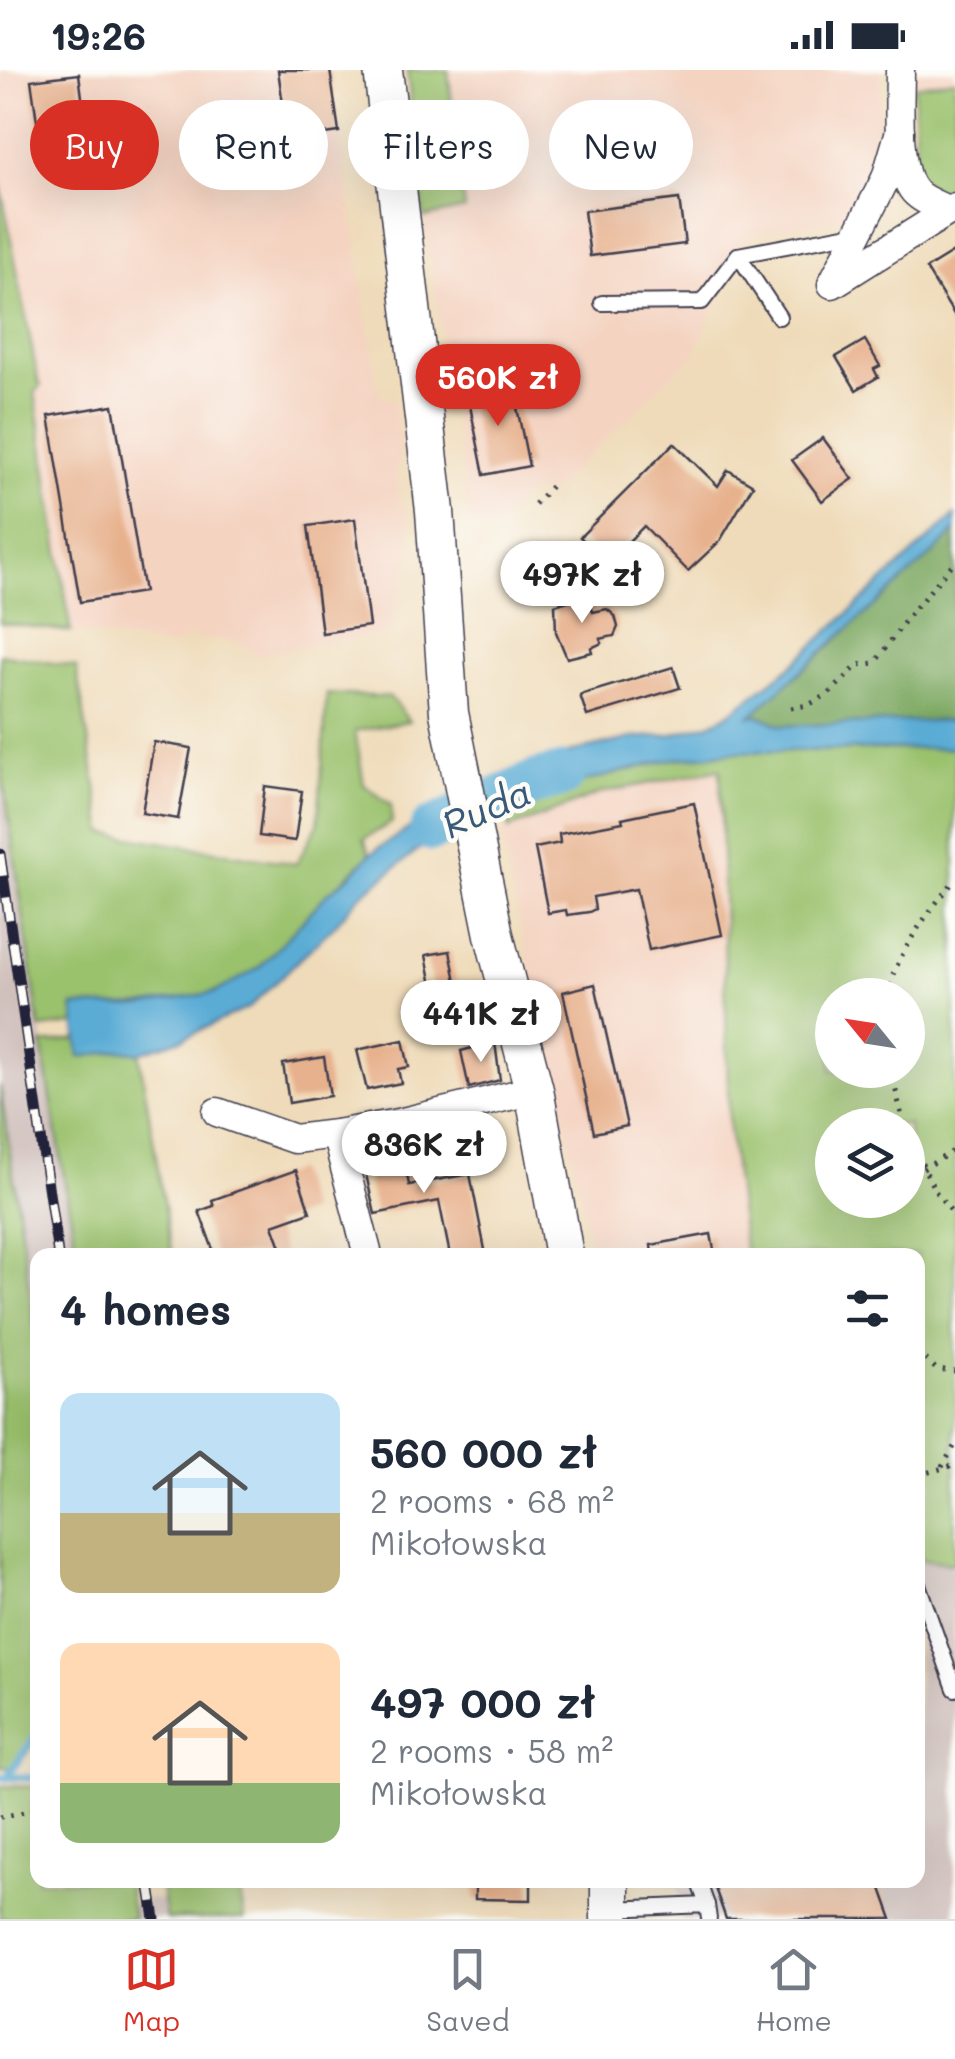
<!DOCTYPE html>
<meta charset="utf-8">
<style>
body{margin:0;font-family:Mali,sans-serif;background:#f2f2f3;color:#1f2937;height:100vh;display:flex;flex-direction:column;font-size:38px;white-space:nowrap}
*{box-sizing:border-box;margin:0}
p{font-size:32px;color:#747a83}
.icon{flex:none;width:55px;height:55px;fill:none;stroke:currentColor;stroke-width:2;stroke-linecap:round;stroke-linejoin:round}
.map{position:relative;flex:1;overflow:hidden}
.sheet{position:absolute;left:30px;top:1178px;width:895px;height:640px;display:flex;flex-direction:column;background:#fff;border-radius:20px;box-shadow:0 10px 40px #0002}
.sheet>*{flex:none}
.guide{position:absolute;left:30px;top:30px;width:895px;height:90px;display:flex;gap:20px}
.needle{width:65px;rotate:300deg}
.buttons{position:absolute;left:815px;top:908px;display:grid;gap:20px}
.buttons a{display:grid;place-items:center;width:110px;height:110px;border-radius:50%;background:#fff;box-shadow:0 10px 40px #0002;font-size:50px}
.price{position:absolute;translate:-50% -85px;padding:0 22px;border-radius:35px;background:#fff;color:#222;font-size:32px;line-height:65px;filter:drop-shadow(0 2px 5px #0008)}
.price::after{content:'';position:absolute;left:50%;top:60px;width:30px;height:22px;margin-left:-15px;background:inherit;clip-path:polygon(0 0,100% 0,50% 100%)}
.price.selected{background:#d93025;color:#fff}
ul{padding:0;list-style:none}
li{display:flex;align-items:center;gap:30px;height:250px;padding:0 30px}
li span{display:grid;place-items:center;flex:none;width:280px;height:200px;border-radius:20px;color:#555}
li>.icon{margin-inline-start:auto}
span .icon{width:120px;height:120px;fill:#fffc;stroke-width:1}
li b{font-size:42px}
h2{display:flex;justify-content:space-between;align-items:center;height:120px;padding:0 30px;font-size:42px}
.chip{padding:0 35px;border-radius:45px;background:#fff;box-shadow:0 10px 40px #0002;font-size:35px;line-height:90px}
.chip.selected{background:#d93025;color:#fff}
.status{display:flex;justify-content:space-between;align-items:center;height:70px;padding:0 50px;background:#fff;direction:ltr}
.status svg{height:28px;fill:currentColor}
.dock{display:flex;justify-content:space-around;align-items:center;height:140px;border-top:2px solid #e0e1e3;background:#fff;font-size:28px;color:#747a83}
.dock a{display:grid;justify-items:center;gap:5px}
.dock .selected{color:#d93025}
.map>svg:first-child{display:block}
</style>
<div class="status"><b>19:26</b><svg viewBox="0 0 49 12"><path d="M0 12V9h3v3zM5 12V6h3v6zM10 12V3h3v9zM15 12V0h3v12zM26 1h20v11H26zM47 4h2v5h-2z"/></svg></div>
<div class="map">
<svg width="955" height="1849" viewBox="0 0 955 1849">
<rect width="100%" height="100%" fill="#fdfcf7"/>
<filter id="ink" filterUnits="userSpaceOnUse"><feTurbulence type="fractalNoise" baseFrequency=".01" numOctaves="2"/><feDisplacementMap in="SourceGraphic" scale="20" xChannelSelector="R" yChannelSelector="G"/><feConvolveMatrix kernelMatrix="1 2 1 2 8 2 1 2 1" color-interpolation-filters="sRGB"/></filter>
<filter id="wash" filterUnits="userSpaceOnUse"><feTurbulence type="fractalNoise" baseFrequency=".0048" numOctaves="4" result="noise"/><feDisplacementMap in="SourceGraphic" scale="40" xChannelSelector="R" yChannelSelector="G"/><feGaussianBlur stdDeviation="2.25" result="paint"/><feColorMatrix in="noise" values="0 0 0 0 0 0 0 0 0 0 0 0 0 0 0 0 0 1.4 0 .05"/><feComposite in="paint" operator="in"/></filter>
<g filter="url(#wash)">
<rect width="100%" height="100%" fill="#efdbba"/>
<!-- built -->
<g fill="#f4d3c1">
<polygon points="0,0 330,0 379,326 395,332 401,388 396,398 400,434 407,441 411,476 390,562 255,585 240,573 189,567 172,576 71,562 35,323 41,315 0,112"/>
<polygon points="448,0 881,0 879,67 867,112 856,136 842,148 747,165 694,284 550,423 531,421 497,458 471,458 424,148 464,139"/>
<polygon points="914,0 955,0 955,9 914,16"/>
<polygon points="720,699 729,1058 745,1185 594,1185 500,762 601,723"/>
</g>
<!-- industrial -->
<g fill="#d0c0bc">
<polygon points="0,692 77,1185 38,1185 37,1272 0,1015"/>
<polygon points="918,1489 955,1492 955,1849 682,1849 678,1819 663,1810 918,1810"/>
<polygon points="149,1829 163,1831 166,1849 133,1849 131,1837"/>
</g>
<!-- green -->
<g fill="#9ac16c" stroke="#5e7254" stroke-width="2.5" fill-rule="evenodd">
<polygon points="407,0 448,0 464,139 424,148"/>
<path d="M955 9V121C937 125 926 117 916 102L914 16Z"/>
<polygon points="0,112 38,310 41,315 35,323 71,562 0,553"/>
<path d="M0 584 76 597 104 763 296 794 318 754 327 624 390 627 409 651 355 661 364 715 391 735 392 752 364 769 370 784C356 800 340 812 325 827 303 848 285 875 261 896 212 938 135 936 74 936L76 954 40 958 0 690Z"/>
<path d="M955 678V1492L952 1493 918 1489V1185H745L729 1058 720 699 601 723 509 759 506 732 668 690 732 682ZM832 925H908V1000H832ZM832 1055H908V1130H832Z"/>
<polygon points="78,969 81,987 121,980 139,983 172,1185 77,1185 42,974"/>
<polygon points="0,1015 37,1272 37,1672 15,1698 0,1697"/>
<polygon points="0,1716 37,1717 38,1810 127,1810 133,1849 0,1849"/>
<polygon points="160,1810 237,1810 245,1849 166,1849"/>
</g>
<!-- forest -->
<polygon fill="#7ba760" stroke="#4e644e" stroke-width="2.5" points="955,461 955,650 781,656 759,645 748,647 820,585"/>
<!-- water -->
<g fill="#5aacd5" stroke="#3e6788" stroke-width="2.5">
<polygon points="955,445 955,461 935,482 750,646 758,645 781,656 955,650 955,678 732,682 668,690 506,732 502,705 572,682 632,668 669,665 709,654 727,645 790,597"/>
<polygon points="452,730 457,760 419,779 360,826 334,856 250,937 182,969 139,983 121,980 80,987 73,936 137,936 216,922 260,897 327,824 350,806 370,784"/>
</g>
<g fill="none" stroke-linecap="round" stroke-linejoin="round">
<!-- stream -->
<g stroke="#5aacd5" stroke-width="8">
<polyline points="0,1707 38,1708"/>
<polyline points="6,1708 38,1663"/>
</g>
<!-- river -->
<polyline stroke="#5aacd5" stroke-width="45" points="432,759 536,712 562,705"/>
</g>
<g id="blocks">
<!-- building -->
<g fill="#e7b18d">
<polygon points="278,0 330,0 339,62 288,69"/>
<polygon points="79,4 87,66 40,72 31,10"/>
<polygon points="679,129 685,174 590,186 584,141"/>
<polygon points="955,181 955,246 926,199"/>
<polygon points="865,270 880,296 874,299 878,307 856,320 836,287"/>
<polygon points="512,313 529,396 484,405 467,321"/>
<polygon points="113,335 144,522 80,532 49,346"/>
<polygon points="823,368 853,409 822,431 792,390"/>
<polygon points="674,373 718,416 728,400 753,415 720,471 688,501 644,456 615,485 610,480 601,488 580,467"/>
<polygon points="355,449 369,556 322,563 308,456"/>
<polygon points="587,525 593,542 607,539 615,546 618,557 614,566 600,569 602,573 591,578 592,582 567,588 556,562 555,535"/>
<polygon points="673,597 680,618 587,646 580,625"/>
<polygon points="154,672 191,678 178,749 142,743"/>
<polygon points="265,716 302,721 295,771 259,766"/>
<polygon points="694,733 722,865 649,880 636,819 593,827 595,839 589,842 567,845 566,840 548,843 535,778 560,773 559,764 623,752 622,748"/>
<polygon points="450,881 456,911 432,915 426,885"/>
<polygon points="595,914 627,1056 594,1063 563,922"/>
<polygon points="403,970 409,997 398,999 401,1013 367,1020 357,980"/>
<polygon points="495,972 500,1010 469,1018 461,981"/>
<polygon points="324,987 330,1026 289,1033 283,994"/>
<polygon points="400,1070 409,1115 470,1104 486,1185 450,1185 439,1131 375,1144 360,1078"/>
<polygon points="296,1100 310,1142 273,1155 284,1185 215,1185 199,1141 214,1136 212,1130"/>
<polygon points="711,1164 715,1185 652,1185 651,1175"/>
<polygon points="475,1810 531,1810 531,1830 475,1829"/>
<polygon points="712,1810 878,1810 892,1849 726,1849"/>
</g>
</g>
</g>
<g filter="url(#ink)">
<use href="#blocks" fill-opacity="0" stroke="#413e4e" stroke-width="2.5"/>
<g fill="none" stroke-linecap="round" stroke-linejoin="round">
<defs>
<g id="service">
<polyline points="738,185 860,162"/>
<polyline points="602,233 702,232 738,185 779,247"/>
<polyline points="918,1514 955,1619"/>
<polyline points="698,1810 707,1835"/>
<polyline points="611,1839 707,1835 709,1849"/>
</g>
<g id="minor">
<path d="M900 0C900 29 895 99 914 121 923 131 938 135 949 141"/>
<polyline points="834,213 955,137"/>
<polyline points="832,214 886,108 900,61"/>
<polyline points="217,1042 294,1069 336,1064"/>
<polyline points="368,1185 336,1064 398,1053 534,1020"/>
</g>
<g id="secondary">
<polyline points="383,0 435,441 449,643 494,865 534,1020 564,1185"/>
<polyline points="610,1810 610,1849"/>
</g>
</defs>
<!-- service casing -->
<use href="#service" stroke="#413e4e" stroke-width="18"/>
<!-- minor casing -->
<use href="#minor" stroke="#413e4e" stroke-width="31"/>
<!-- secondary casing -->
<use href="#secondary" stroke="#413e4e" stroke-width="41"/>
<!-- path -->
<g stroke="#413e4e" stroke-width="5" stroke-dasharray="2.5 8" stroke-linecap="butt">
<polyline points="535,434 552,415"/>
<polyline points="791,638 808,635 829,624 858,595 875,593 907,548 955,491"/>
<path d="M886 925C899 881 926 844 955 810"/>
<polyline points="891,1000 904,1055"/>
<polyline points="908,1065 935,1121 955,1146"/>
<polyline points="923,1099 955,1080"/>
<polyline points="918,1282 936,1299 955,1301"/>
<polyline points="942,1397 955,1375"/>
<polyline points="918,1405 955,1395"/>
<polyline points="0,1747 38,1739"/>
</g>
<!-- service -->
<use href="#service" stroke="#fff" stroke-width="14"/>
<!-- minor -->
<use href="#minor" stroke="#fff" stroke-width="28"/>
<!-- secondary -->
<use href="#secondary" stroke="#fff" stroke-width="38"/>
<defs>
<g id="rail">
<polyline points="0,784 58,1185"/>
<polyline points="149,1810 155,1849"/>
</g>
</defs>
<!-- rail casing -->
<use href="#rail" stroke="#22223b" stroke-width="11"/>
<!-- rail -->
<use href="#rail" stroke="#fdfcf7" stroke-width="8" stroke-dasharray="22" stroke-linecap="butt"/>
</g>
</g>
<g text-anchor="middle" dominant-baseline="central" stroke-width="9" stroke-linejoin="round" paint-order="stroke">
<!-- water labels -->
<g font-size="38" font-style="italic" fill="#385979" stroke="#fdfcf7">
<text transform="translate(486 737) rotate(-24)">Ruda</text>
</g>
</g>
</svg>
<div class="buttons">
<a><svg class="needle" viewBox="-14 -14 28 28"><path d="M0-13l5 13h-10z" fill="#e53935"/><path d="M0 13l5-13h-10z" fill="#747a83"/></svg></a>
<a><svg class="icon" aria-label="layers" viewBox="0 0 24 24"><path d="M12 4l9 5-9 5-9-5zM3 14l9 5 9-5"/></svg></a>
</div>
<b class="price selected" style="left:498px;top:359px">560K zł</b>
<b class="price" style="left:582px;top:556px">497K zł</b>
<b class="price" style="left:481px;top:995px">441K zł</b>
<b class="price" style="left:424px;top:1126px">836K zł</b>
<div class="guide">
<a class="chip selected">Buy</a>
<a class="chip">Rent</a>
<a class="chip">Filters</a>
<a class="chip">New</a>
</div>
<section class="sheet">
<h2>4 homes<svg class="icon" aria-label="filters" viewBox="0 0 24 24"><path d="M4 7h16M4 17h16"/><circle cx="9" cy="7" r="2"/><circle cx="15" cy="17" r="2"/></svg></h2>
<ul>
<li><span style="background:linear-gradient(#bfe0f5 60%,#c2b280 0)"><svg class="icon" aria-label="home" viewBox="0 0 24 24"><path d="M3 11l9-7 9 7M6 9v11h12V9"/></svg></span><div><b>560 000 zł</b><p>2 rooms · 68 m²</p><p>Mikołowska</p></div></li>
<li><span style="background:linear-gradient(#ffd9b3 70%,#8fb573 0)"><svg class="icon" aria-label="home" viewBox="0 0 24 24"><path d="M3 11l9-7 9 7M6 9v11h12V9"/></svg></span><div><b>497 000 zł</b><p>2 rooms · 58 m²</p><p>Mikołowska</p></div></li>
</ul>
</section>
</div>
<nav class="dock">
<a class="selected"><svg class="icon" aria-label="map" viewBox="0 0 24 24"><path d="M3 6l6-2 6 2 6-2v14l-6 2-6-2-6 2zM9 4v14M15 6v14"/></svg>Map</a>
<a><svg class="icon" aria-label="saved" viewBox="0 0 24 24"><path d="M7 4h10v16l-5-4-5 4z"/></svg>Saved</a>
<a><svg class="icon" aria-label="home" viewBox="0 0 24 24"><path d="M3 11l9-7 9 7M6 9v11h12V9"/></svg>Home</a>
</nav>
